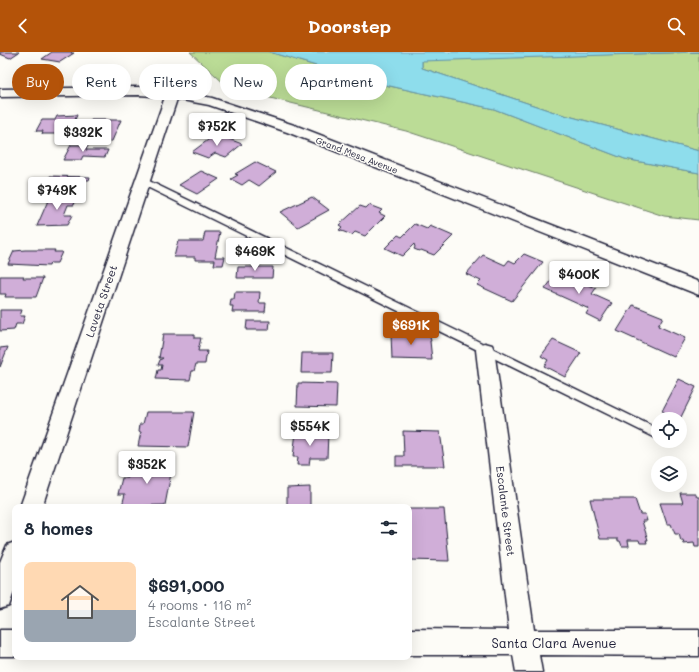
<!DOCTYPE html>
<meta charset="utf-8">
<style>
body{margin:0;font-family:Mali,sans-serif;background:#f2f2f3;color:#1f2937;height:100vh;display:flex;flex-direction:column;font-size:15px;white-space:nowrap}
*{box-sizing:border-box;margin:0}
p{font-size:13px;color:#747a83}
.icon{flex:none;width:22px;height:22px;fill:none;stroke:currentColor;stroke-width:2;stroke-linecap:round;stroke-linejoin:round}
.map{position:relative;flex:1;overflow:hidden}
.side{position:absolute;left:12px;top:452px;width:400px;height:156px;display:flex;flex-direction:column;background:#fff;border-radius:8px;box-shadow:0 4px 16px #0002}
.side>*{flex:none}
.top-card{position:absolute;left:12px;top:12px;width:400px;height:36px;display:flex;gap:8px}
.tools{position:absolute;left:651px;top:360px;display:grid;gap:8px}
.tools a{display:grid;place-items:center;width:36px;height:36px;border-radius:50%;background:#fff;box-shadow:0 4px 16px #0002;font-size:20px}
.price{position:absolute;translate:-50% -34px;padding:0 9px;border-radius:4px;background:#fff;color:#222;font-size:13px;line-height:26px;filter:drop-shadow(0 1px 2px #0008)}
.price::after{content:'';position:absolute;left:50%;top:24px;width:12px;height:9px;margin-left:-6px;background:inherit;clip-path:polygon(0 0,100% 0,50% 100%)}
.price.current{background:#b45309;color:#fff}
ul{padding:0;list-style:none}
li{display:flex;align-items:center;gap:12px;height:100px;padding:0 12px}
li+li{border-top:1px solid #e0e1e3}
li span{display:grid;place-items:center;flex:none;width:112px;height:80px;border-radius:8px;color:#555}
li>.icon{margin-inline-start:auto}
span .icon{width:48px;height:48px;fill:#fffc;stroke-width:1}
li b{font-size:17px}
h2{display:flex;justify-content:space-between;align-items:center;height:48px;padding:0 12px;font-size:17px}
.tag{padding:0 14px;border-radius:18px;background:#fff;box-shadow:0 4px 16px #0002;font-size:14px;line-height:36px}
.tag.current{background:#b45309;color:#fff}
header{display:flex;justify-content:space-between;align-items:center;height:52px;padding:0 12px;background:#b45309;color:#fff;font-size:18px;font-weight:800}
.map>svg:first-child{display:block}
</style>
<header><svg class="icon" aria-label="back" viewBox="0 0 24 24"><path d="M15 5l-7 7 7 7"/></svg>Doorstep<svg class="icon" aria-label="search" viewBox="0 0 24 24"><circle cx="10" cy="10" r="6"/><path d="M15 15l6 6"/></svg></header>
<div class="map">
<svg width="699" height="620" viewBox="0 0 699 620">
<rect width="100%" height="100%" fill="#fdfcf7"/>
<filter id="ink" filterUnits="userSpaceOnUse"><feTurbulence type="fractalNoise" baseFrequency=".025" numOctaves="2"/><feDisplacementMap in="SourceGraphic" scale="8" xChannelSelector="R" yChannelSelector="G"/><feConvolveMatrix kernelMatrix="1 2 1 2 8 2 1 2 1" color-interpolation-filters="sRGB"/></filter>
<g filter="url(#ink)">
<!-- green -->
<g fill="#bbdc96" stroke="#6e7f68">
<polygon points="190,0 269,0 367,29 494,57 625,107 699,121 699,168 664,164 406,79 229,36"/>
<polygon points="699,0 699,99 557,61 422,16 422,8"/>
</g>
<!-- water -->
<polygon fill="#8eddec" stroke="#6392a5" points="269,0 699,0 422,9 422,16 557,61 699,99 699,121 625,107 494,57 367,29"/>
<!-- building -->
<g fill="#d0aed8" stroke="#22223b">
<polygon points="0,0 19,0 10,6 0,2"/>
<polygon points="52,0 72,0 71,1 74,1 60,10 42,7"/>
<polygon points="161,15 182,17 172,31 144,29 150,21 158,22"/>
<polygon points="77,63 69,82 42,82 43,79 36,79 42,68 55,68 57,64"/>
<polygon points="91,68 121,68 112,89 82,89 82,87 73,87 79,75 85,75 87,72 90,72"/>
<polygon points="216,82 242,92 226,105 215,101 208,106 192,100"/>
<polygon points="71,93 88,93 86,98 108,98 105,105 83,104 81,108 63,108"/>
<polygon points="255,110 276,120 259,134 249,128 242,133 231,127 238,123 235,122"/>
<polygon points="201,119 219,127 197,142 179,133"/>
<polygon points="50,124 90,125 89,128 85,128 81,137 51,137 49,136 50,134 46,134"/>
<polygon points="50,144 77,144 74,153 68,153 64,163 72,163 67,173 37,174"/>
<polygon points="312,145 329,158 298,175 280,160"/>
<polygon points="369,153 382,158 379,161 385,164 365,184 355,180 352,183 339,178 342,175 339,173 360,154 366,156"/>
<polygon points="415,172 427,177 430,174 453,184 434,203 421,198 419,199 414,197 415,195 414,192 402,204 385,196 398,183 402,185"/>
<polygon points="205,180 220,180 215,205 225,205 223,213 214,213 215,208 195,208 195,205 174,205 178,189 203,189"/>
<polygon points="25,198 55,198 54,200 62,200 57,211 50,211 49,214 8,212 14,199"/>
<polygon points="524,202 543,210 512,249 477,233 481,229 466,222 483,203 505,213 509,208 515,211"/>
<polygon points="238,215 273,215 272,226 237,226"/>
<polygon points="558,220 596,236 592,242 612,251 600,269 586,262 589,257 545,237"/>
<polygon points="0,224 24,224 23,226 43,226 36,245 5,245 6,242 0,242"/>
<polygon points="235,240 260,240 259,251 266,251 265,260 232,260 233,254 230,254 231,247 234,247"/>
<polygon points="633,253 663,265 658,274 685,286 674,305 617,279"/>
<polygon points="0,258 22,258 20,264 25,264 22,272 16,272 14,278 0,279"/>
<polygon points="247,269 270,269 269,278 246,278"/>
<polygon points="399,281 429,281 431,289 430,289 432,308 392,307 391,282"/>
<polygon points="163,282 194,282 194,286 201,286 198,299 207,299 205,312 196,312 194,319 192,319 190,328 156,327 158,318 161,318 162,313 158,313 160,308 163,306 159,306"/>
<polygon points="553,288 581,301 565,325 544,314 548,308 541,304"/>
<polygon points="8,295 0,315 0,296"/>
<polygon points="302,301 333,301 332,321 301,321"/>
<polygon points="679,327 696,335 680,367 662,359"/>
<polygon points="298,331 337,332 336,355 297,354"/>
<polygon points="146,360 194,360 188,395 138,394 141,380 139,380 140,372 143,372"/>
<polygon points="403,379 440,380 445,414 396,414 396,404 404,404"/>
<polygon points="296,380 328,381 327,406 310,406 309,413 297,413 298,405 293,405"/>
<polygon points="173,411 165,453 122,454 125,442 118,442 122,426 128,426 132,412"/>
<polygon points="310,435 310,455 287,455 287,436"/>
<polygon points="680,441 695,441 697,445 699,445 699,495 695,495 694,491 684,492 683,489 681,489 679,482 675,482 671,472 667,472 660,451 683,451"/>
<polygon points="590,447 635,447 640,462 645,462 647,469 642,469 648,488 646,488 647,491 640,491 639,488 628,488 629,494 622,494 620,489 618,489 618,487 600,487"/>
<polygon points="409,457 444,457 449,509 409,508"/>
</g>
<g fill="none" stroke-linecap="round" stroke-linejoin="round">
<defs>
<polygon id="lane" points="139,127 145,127 658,377 658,387 139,131"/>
<g id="street">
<polygon points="139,35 172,38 212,46 297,74 699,230 699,243 287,80 209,53 177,47 42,455 20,455 165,45 139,43 0,45 0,37"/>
<polygon points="485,291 492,293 494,298 534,578 699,578 699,604 539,603 542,620 516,620 513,603 409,603 409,577 509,578 476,298 478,293"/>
<polygon points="15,490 15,537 9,554 0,557 0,510 7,493"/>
<rect x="0" y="578" width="15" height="26"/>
</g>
</defs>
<!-- lane casing -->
<use href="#lane" stroke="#22223b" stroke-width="3"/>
<!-- street casing -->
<use href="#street" stroke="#22223b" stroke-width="3"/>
<!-- lane -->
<use href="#lane" fill="#fdfcf7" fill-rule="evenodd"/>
<!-- street -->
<use href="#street" fill="#fdfcf7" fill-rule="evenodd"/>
</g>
</g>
<g text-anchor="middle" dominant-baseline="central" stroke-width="3" stroke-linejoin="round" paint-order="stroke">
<!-- far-street labels -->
<g font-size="9" fill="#22223b" stroke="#fdfcf7">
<text transform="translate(357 103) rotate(21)">Grand Mesa Avenue</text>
</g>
<!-- street labels -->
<g font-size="11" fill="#22223b" stroke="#fdfcf7">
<text transform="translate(101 249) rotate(-71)">Laveta Street</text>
<text transform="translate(506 459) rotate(83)">Escalante Street</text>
</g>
<!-- near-street labels -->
<g font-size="13" fill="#22223b" stroke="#fdfcf7">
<text x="554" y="590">Santa Clara Avenue</text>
</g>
</g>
</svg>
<div class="tools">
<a><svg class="icon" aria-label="locate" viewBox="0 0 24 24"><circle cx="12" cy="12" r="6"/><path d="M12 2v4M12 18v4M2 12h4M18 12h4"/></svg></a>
<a><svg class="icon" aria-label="layers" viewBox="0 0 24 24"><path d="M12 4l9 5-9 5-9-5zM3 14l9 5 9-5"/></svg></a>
</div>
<b class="price" style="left:217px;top:95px">$752K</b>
<b class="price" style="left:83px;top:101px">$332K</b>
<b class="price" style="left:57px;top:159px">$749K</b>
<b class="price" style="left:255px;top:220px">$469K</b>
<b class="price" style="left:579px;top:243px">$400K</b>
<b class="price current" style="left:411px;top:294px">$691K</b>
<b class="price" style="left:310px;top:395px">$554K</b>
<b class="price" style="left:147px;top:433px">$352K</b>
<div class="top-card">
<a class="tag current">Buy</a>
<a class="tag">Rent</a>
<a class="tag">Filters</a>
<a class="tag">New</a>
<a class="tag">Apartment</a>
</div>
<section class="side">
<h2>8 homes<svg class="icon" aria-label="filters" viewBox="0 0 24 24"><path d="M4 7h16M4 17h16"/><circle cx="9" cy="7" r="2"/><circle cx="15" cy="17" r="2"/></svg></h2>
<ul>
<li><span style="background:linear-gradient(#ffd9b3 60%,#9aa5b1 0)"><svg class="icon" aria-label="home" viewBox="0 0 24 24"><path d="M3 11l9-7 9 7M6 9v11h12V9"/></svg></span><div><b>$691,000</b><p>4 rooms · 116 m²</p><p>Escalante Street</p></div></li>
</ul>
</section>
</div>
